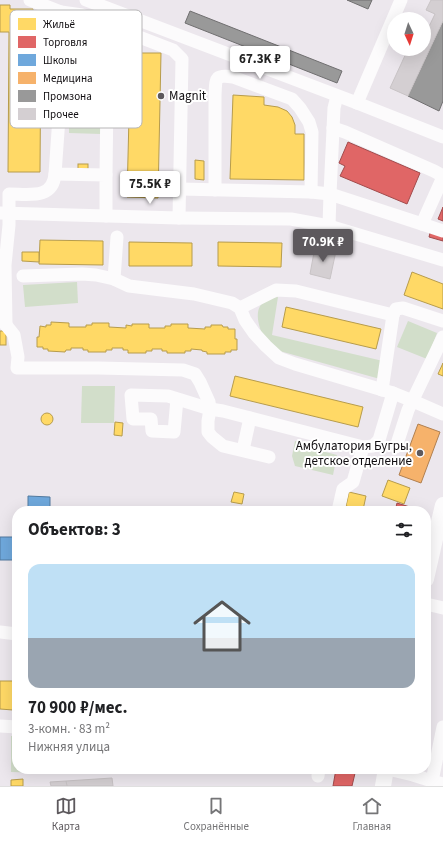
<!DOCTYPE html>
<html lang="ru">
<meta charset="utf-8">
<style>
body{margin:0;font-family:"Source Sans 3",sans-serif;background:#f6f6f6;color:#202124;height:100vh;display:flex;flex-direction:column;font-size:15px;white-space:nowrap}
*{box-sizing:border-box;margin:0}
p{font-size:13px;color:#757577}
.icon{flex:none;width:22px;height:22px;fill:none;stroke:currentColor;stroke-width:2;stroke-linecap:round;stroke-linejoin:round}
.map{position:relative;flex:1;overflow:hidden}
.panel{position:absolute;left:12px;top:506px;width:419px;height:268px;display:flex;flex-direction:column;background:#fff;border-radius:16px;box-shadow:0 4px 16px #0002}
.panel>*{flex:none}
.needle{width:26px;rotate:176deg}
.fabs{position:absolute;left:387px;top:12px;display:grid;gap:8px}
.fabs a{display:grid;place-items:center;width:44px;height:44px;border-radius:50%;background:#fff;box-shadow:0 4px 16px #0002;font-size:20px}
.price{position:absolute;translate:-50% -34px;padding:0 9px;border-radius:4px;background:#fff;color:#222;font-size:13px;line-height:26px;filter:drop-shadow(0 1px 2px #0008)}
.price::after{content:'';position:absolute;left:50%;top:24px;width:12px;height:9px;margin-left:-6px;background:inherit;clip-path:polygon(0 0,100% 0,50% 100%)}
.price.selected{background:#5d595d;color:#fff}
ul{padding:0;list-style:none}
li{display:grid;align-content:center;gap:8px;height:212px;padding:0 16px}
li span{display:grid;place-items:center;height:124px;border-radius:12px;color:#555}
li>.icon{margin-inline-start:auto}
span .icon{width:72px;height:72px;fill:#fffc;stroke-width:1}
li b{font-size:17px}
h2{display:flex;justify-content:space-between;align-items:center;height:48px;padding:0 16px;font-size:17px}
.tab-bar{display:flex;justify-content:space-around;align-items:center;height:56px;border-top:1px solid #e0e0e0;background:#fff;font-size:11px;color:#757577}
.tab-bar a{display:grid;justify-items:center;gap:2px}
.tab-bar .selected{color:#5d595d}
.map>svg:first-child{display:block}
</style>
<div class="map">
<svg width="443" height="786" viewBox="0 0 443 786">
<rect width="100%" height="100%" fill="#ece7ed"/>
<!-- green -->
<g fill="#d2deca">
<path d="M75 100C81 100 89 99 94 101 103 104 101 125 101 134L69 133V106L71 103Z"/>
<polygon points="77,282 78,303 25,307 23,285"/>
<path d="M278 297 272 335 383 361 380 379 276 350C273 347 268 344 265 340 263 337 262 334 261 331 255 314 256 299 278 297Z"/>
<polygon points="408,321 437,333 427,359 397,347"/>
<polygon points="82,386 115,386 114,423 81,423"/>
<polygon points="295,441 316,446 318,450 337,455 333,475 295,466 292,456"/>
<polygon points="11,736 17,736 17,769 47,769 47,773 11,772"/>
</g>
<!-- homes -->
<g fill="#ffd966" stroke="#b79c4c">
<polygon points="0,5 10,5 10,9 33,9 33,14 38,15 38,22 41,22 40,172 8,172 9,32 0,32"/>
<polygon points="90,45 131,46 130,53 161,53 158,198 127,197 130,76 89,75"/>
<polygon points="233,95 264,97 264,105 278,107 287,111 292,117 295,125 295,134 304,134 304,180 230,179"/>
<polygon points="195,160 204,161 204,180 195,179"/>
<rect x="78" y="164" width="10" height="5"/>
<polygon points="40,240 103,241 103,265 39,264"/>
<polygon points="129,242 192,243 192,266 129,266"/>
<polygon points="218,242 282,243 281,267 218,266"/>
<polygon points="22,252 39,252 39,262 22,261"/>
<polygon points="412,272 443,284 443,309 404,295"/>
<polygon points="286,307 381,329 376,349 282,327"/>
<polygon points="51,322 69,323 69,327 86,327 86,325 92,325 92,323 109,323 109,327 126,328 126,325 132,326 132,324 149,324 149,328 165,328 165,326 171,326 171,324 188,324 188,328 205,329 205,327 211,327 211,325 222,325 223,327 228,327 228,329 235,329 235,339 237,339 237,350 231,350 231,352 225,352 225,354 207,354 207,352 202,351 202,350 191,349 191,351 185,351 185,353 167,353 167,351 162,351 162,349 152,349 152,351 146,351 146,353 128,353 128,350 123,350 123,348 112,348 112,350 106,350 106,352 88,352 88,350 83,350 83,348 71,348 71,350 66,350 65,352 48,351 48,349 43,349 43,347 37,347 37,337 39,337 40,326 46,327 46,325 51,325"/>
<rect x="0" y="331" width="6" height="14"/>
<polygon points="443,363 443,376 438,374"/>
<polygon points="235,376 363,407 358,427 230,396"/>
<circle cx="47" cy="419" r="6"/>
<polygon points="115,422 123,423 122,436 114,435"/>
<polygon points="388,480 410,488 404,504 382,496"/>
<polygon points="234,492 244,494 242,504 231,502"/>
<polygon points="349,492 366,496 363,510 346,506"/>
<polygon points="0,681 17,681 17,707 13,707 13,710 0,709"/>
<polygon points="23,779 23,786 11,786 11,780"/>
</g>
<!-- shops -->
<g fill="#e06666" stroke="#a24b4c">
<polygon points="348,142 420,173 407,204 340,176 345,166 339,163"/>
<polygon points="443,207 443,221 438,219"/>
<polygon points="430,233 443,236 443,241 429,237"/>
<polygon points="397,503 413,508 413,511 395,511"/>
<polygon points="336,769 356,769 352,786 333,786"/>
</g>
<!-- schools -->
<g fill="#6fa8dc" stroke="#527a9f">
<polygon points="28,496 50,497 50,511 28,511"/>
<rect x="0" y="537" width="17" height="23"/>
</g>
<!-- health -->
<polygon fill="#f6b26b" stroke="#b18050" points="418,424 440,432 421,483 399,475"/>
<!-- industry -->
<g fill="#999" stroke="#706f70">
<polygon points="347,0 372,0 368,9"/>
<polygon points="190,11 342,71 337,83 185,23"/>
<polygon points="443,21 443,101 439,111 408,96"/>
<polygon points="300,507 316,511 299,511"/>
</g>
<!-- building -->
<g fill="#d4cfd2" stroke="#c8c3c5">
<polygon points="431,0 443,0 443,21 408,96 390,88 408,49 424,49 424,37 435,14 426,10"/>
<polygon points="315,247 336,251 330,279 310,274"/>
<polygon points="112,778 113,786 67,786 66,781"/>
<polygon points="66,781 67,786 51,786 50,782"/>
</g>
<g fill="none" stroke-linecap="round" stroke-linejoin="round">
<!-- minor -->
<g stroke="#fcfbfc" stroke-width="13">
<polyline points="30,0 61,12"/>
<polyline points="86,0 357,103 443,137"/>
<polyline points="61,89 97,90 103,92 107,97 106,175"/>
<polyline points="357,103 401,0"/>
<polyline points="333,128 345,132 434,171 443,176"/>
<polyline points="180,189 311,192 330,194 422,224 443,231"/>
<path d="M215 190V95C216 79 214 74 233 77L292 99 300 108 309 122 312 132 311 192"/>
<polyline points="0,213 179,218 291,219 329,226 443,260"/>
<polyline points="106,216 106,175 55,174 61,89 62,18 61,12 82,15 173,50 182,59 179,218"/>
<polyline points="422,224 443,177"/>
<polyline points="329,226 330,194 334,108 337,96"/>
<polyline points="23,276 82,274 96,275 114,279 129,286 194,294 232,303 240,308 245,320 254,333 266,346 279,358 295,364 393,393 413,401 443,414"/>
<polyline points="114,279 117,237"/>
<polyline points="240,308 276,290 296,291 393,315"/>
<polyline points="6,325 14,335 18,357 17,368 98,368 183,370 195,374 200,382 209,402 210,409 208,421 208,432 212,437 223,446 269,457"/>
<path d="M6 325 5 265 9 225V194C28 194 53 200 55 174"/>
<polyline points="382,390 393,315 396,309 403,308 443,321"/>
<polyline points="177,399 174,432 152,431 151,419 133,419 131,395 168,396 210,409 223,411 363,447 373,446 379,440 393,393"/>
<polyline points="396,447 408,410 443,337"/>
<polyline points="243,450 250,418"/>
<polyline points="338,511 343,489 353,482 363,447"/>
<polyline points="426,604 443,608"/>
<polyline points="0,632 17,634"/>
<polyline points="0,726 17,727"/>
<polyline points="388,769 413,775 432,781 443,784"/>
<polyline points="318,776 319,769"/>
<polyline points="432,781 443,727"/>
</g>
<!-- major -->
<g stroke="#fcfbfc" stroke-width="16">
<polyline points="426,579 435,539 443,505"/>
<polyline points="383,786 386,769"/>
</g>
</g>
<!-- markers -->
<g fill="#5d595d" stroke="#fff" stroke-width="1.5">
<circle cx="161" cy="96" r="4"/>
<circle cx="420" cy="453" r="4"/>
</g>
<g text-anchor="middle" dominant-baseline="central" stroke-width="4" stroke-linejoin="round" paint-order="stroke">
<!-- poi labels -->
<g font-size="13" fill="#100d10" stroke="#fff" text-anchor="start">
<text x="169" y="96">Magnit</text>
<text x="412" y="446" text-anchor="end">Амбулатория Бугры,<tspan x="412" dy="15">детское отделение</tspan></text>
</g>
</g>
<!-- legend -->
<rect x="10" y="10" width="132" height="118" rx="6" fill="#fff" stroke="#b7b6b7" stroke-width="1"/>
<rect x="18" y="18" width="18" height="12" fill="#ffd966"/>
<rect x="18" y="36" width="18" height="12" fill="#e06666"/>
<rect x="18" y="54" width="18" height="12" fill="#6fa8dc"/>
<rect x="18" y="72" width="18" height="12" fill="#f6b26b"/>
<rect x="18" y="90" width="18" height="12" fill="#999"/>
<rect x="18" y="108" width="18" height="12" fill="#d4cfd2"/>
<g font-size="11" fill="#100d10">
<text x="43" y="28">Жильё</text>
<text x="43" y="46">Торговля</text>
<text x="43" y="64">Школы</text>
<text x="43" y="82">Медицина</text>
<text x="43" y="100">Промзона</text>
<text x="43" y="118">Прочее</text>
</g>
</svg>
<div class="fabs">
<a><svg class="needle" viewBox="-14 -14 28 28"><path d="M0-13l5 13h-10z" fill="#e53935"/><path d="M0 13l5-13h-10z" fill="#757577"/></svg></a>
</div>
<b class="price" style="left:260px;top:80px">67.3K ₽</b>
<b class="price" style="left:150px;top:205px">75.5K ₽</b>
<b class="price selected" style="left:323px;top:263px">70.9K ₽</b>
<section class="panel">
<h2>Объектов: 3<svg class="icon" aria-label="filters" viewBox="0 0 24 24"><path d="M4 7h16M4 17h16"/><circle cx="9" cy="7" r="2"/><circle cx="15" cy="17" r="2"/></svg></h2>
<ul>
<li><span style="background:linear-gradient(#bfe0f5 60%,#9aa5b1 0)"><svg class="icon" aria-label="home" viewBox="0 0 24 24"><path d="M3 11l9-7 9 7M6 9v11h12V9"/></svg></span><div><b>70 900 ₽/мес.</b><p>3-комн. · 83 m²</p><p>Нижняя улица</p></div></li>
</ul>
</section>
</div>
<nav class="tab-bar">
<a class="selected"><svg class="icon" aria-label="map" viewBox="0 0 24 24"><path d="M3 6l6-2 6 2 6-2v14l-6 2-6-2-6 2zM9 4v14M15 6v14"/></svg>Карта</a>
<a><svg class="icon" aria-label="saved" viewBox="0 0 24 24"><path d="M7 4h10v16l-5-4-5 4z"/></svg>Сохранённые</a>
<a><svg class="icon" aria-label="home" viewBox="0 0 24 24"><path d="M3 11l9-7 9 7M6 9v11h12V9"/></svg>Главная</a>
</nav>
